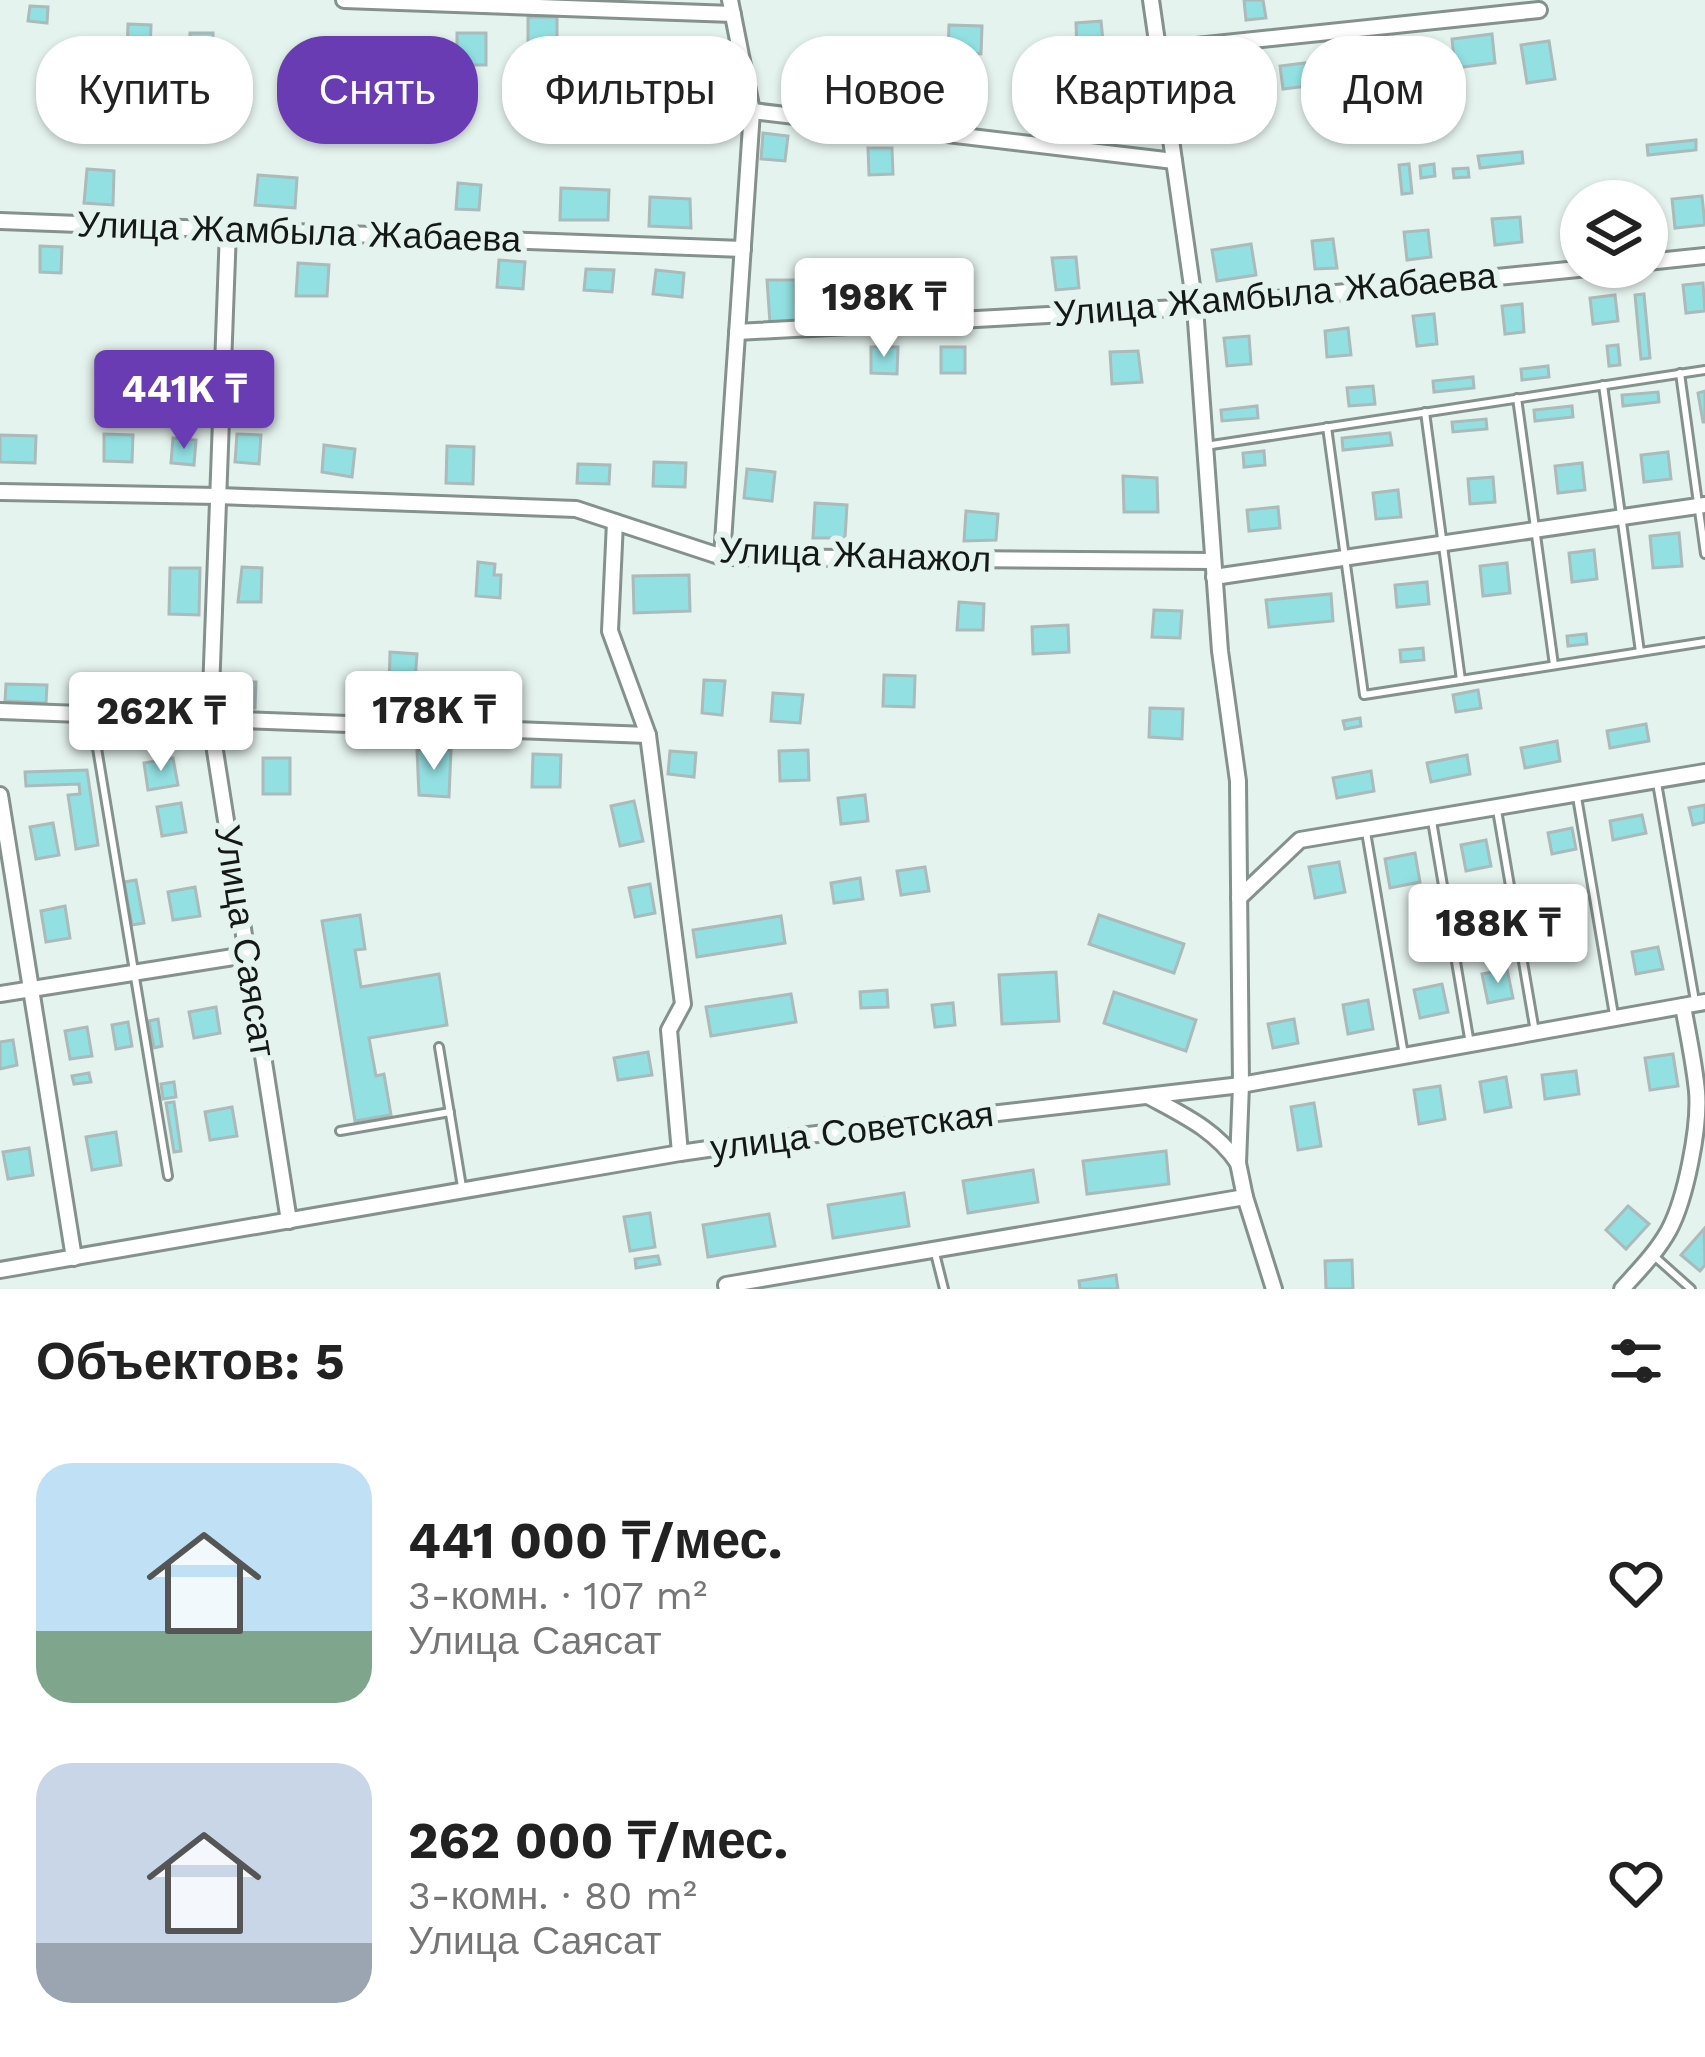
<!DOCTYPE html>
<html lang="ru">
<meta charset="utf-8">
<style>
body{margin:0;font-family:"Work Sans",sans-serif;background:#f6f6f6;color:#222;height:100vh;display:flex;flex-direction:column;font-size:45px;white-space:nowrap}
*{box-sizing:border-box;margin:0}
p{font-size:39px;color:#767676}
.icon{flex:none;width:66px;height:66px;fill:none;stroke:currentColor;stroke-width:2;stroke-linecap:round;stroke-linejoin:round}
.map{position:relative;height:1289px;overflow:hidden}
.sheet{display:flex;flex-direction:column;background:#fff;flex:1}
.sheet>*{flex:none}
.banner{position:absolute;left:36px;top:36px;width:1635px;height:108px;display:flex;gap:24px}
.buttons{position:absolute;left:1560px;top:180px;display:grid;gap:24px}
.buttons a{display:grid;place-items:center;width:108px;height:108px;border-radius:50%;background:#fff;box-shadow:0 3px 9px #0004;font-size:60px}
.price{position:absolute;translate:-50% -102px;padding:0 27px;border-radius:12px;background:#fff;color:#222;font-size:39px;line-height:78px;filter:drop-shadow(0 3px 6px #0008)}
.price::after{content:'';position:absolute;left:50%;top:72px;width:36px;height:27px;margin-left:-18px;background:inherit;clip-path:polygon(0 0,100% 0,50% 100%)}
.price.on{background:#693cb4;color:#fff}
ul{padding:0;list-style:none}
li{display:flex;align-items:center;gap:36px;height:300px;padding:0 36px}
li span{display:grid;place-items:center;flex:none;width:336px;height:240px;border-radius:36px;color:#555}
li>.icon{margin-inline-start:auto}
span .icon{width:144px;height:144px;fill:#fffc;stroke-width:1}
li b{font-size:51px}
h2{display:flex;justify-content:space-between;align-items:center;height:144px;padding:0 36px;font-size:51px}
.chip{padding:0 42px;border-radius:48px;background:#fff;box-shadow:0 3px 9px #0004;font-size:42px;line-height:108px}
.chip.on{background:#693cb4;color:#fff}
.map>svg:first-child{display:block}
</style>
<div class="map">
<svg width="1705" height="1289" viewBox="0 0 1705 1289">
<rect width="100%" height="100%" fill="#e5f3ee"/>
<!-- building -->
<g fill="#93e0e2" stroke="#abbaba" stroke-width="3">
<polygon points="1244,0 1263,0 1266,18 1246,20"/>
<polygon points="30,6 48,7 47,23 28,21"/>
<rect x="528" y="17" width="29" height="32"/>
<polygon points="1101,21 1104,51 1077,52 1076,23"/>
<polygon points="128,24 151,25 150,54 127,53"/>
<polygon points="949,25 982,26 981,54 948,52"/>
<polygon points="190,33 213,33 212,63 189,62"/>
<rect x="457" y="33" width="29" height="32"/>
<polygon points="1492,34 1495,63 1455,68 1452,39"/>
<polygon points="1549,41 1555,79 1527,83 1521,45"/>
<polygon points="1405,48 1408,76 1379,79 1376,51"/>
<polygon points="1305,63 1308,86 1283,89 1280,66"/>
<rect x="826" y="67" width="28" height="29"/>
<polygon points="1217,79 1220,104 1198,107 1195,81"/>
<polygon points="763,133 788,136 785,161 761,159"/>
<polygon points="1696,140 1696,150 1648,155 1647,145"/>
<polygon points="868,148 892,148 893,174 869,175"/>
<polygon points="1522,152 1523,163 1480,168 1478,156"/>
<polygon points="1409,164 1412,193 1402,194 1399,165"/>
<polygon points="1434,164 1435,176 1421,178 1420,166"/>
<polygon points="1468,168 1469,177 1454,178 1453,169"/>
<polygon points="87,169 114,171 113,205 84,203"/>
<polygon points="258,175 297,178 295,208 255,205"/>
<polygon points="458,183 481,185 479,210 456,209"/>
<polygon points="561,188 609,190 608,220 560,220"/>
<polygon points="1702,196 1705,225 1675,228 1672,199"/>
<polygon points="650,197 690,199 691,228 649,226"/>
<polygon points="1520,217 1522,242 1495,245 1492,219"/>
<polygon points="1428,230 1431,257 1407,260 1404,232"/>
<polygon points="1333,239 1337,268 1315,269 1312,241"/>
<polygon points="1251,244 1256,275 1217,281 1212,250"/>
<polygon points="40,246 62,247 61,273 40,272"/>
<polygon points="1076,257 1079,288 1056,290 1052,258"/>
<polygon points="499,260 525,262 523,289 497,287"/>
<polygon points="298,263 329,265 327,296 296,296"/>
<polygon points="586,269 614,270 612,292 584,290"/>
<polygon points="656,270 684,273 682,297 653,294"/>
<polygon points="767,280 795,280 796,321 770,323"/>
<polygon points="1703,283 1705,311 1686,313 1683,285"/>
<polygon points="1644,294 1650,358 1641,359 1635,295"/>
<polygon points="1615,295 1618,321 1593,324 1590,298"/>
<polygon points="1522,304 1524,332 1505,334 1502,306"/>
<polygon points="1434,314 1437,344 1417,346 1413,316"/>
<polygon points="1348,328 1351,355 1327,357 1325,331"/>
<polygon points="1249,336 1251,364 1227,366 1224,338"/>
<polygon points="1618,345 1620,365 1609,366 1607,346"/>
<polygon points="871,347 898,347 897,374 871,373"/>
<rect x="941" y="347" width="24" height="26"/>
<polygon points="1138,351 1142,382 1112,384 1110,352"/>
<polygon points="1548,366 1549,377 1522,380 1521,369"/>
<polygon points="1473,377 1474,388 1434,392 1433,381"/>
<polygon points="1373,386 1375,404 1349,406 1347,388"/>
<polygon points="1705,391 1705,422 1703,422 1698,393"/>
<polygon points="1658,392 1659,402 1623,406 1622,395"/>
<polygon points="1257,406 1258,418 1222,421 1221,410"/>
<polygon points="1572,406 1573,417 1535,421 1534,410"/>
<polygon points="1486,419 1487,429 1453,432 1452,422"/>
<polygon points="1390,433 1392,445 1343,450 1342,438"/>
<polygon points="104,434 133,435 132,462 104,461"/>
<polygon points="237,434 261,435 259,464 235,462"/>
<polygon points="0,435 36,436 35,463 0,462"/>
<polygon points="173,438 196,440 194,465 171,463"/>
<polygon points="324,445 355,449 352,477 322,472"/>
<polygon points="447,446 474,447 473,484 446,483"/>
<polygon points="1264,451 1265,465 1244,467 1243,453"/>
<polygon points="1668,452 1671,479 1644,482 1641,455"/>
<polygon points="654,462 686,463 685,487 653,486"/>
<polygon points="1582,463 1585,490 1558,493 1555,466"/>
<polygon points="578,464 610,465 609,484 577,483"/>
<polygon points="747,469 775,472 772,501 744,498"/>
<polygon points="1123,476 1157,478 1158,512 1124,512"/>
<polygon points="1493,477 1495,502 1470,504 1468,479"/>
<polygon points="1398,490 1401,517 1376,519 1373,493"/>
<polygon points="815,503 847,505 845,538 813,538"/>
<polygon points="1278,507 1280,528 1249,531 1247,510"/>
<polygon points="966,511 998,514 996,540 964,541"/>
<polygon points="1679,533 1682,566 1653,568 1650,536"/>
<polygon points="1594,550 1597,579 1572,582 1569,553"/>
<polygon points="478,562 495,564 494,575 501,575 500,598 476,596"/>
<polygon points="1507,563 1510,593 1483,596 1480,566"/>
<polygon points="242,567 262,568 261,602 238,602"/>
<polygon points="170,568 200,568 199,615 169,614"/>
<polygon points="689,575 690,611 634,613 633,576"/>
<polygon points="1427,582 1429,604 1397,607 1395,585"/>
<polygon points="1331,594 1333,621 1269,627 1266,600"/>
<polygon points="959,602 984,604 983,630 957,630"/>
<polygon points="1154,610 1182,611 1180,638 1152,637"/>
<polygon points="1068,625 1069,652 1033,654 1032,627"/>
<polygon points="1586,634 1587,644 1568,646 1567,636"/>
<polygon points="1423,648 1424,660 1401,662 1400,650"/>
<polygon points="390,652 417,654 414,694 389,694"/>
<polygon points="884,675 915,676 914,707 883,706"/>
<polygon points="704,680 725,681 722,715 702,713"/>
<polygon points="235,681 256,682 255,708 234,707"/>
<polygon points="471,682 504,684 501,715 469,713"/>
<polygon points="6,684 47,685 46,703 5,701"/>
<polygon points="1478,690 1481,708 1456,712 1453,695"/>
<polygon points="773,693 803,695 800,723 771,721"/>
<polygon points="1150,708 1183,709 1182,739 1149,737"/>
<polygon points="1360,718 1361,726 1345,729 1343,721"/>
<polygon points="1646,724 1649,741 1610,748 1607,731"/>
<polygon points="1557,741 1560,761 1525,768 1521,748"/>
<polygon points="417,750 451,750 449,797 419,795"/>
<polygon points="808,750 809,780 780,781 779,751"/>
<polygon points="670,751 696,753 694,777 668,774"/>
<polygon points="533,754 561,755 560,787 532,787"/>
<polygon points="1467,755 1470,774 1431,782 1427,763"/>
<polygon points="173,758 178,785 148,790 144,763"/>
<rect x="263" y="758" width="27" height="36"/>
<polygon points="87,770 98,845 76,849 68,795 80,794 79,784 26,786 25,772"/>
<polygon points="1371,771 1374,791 1337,798 1333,778"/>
<polygon points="865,795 868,821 841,824 838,798"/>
<polygon points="634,801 643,841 620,846 611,806"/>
<polygon points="181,803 186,832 162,836 157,807"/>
<polygon points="1705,805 1705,822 1693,825 1689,808"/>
<polygon points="1642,815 1646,833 1613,840 1610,821"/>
<polygon points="53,823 59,855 36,859 30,827"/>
<polygon points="1572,828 1576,849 1552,854 1548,833"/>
<polygon points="1486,840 1491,866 1466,871 1461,845"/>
<polygon points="1415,853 1420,882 1390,888 1385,859"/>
<polygon points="1339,862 1345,892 1315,898 1309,867"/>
<polygon points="925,867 929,891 901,895 897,871"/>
<polygon points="860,878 863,899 834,903 831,883"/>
<polygon points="136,880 144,923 132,925 124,882"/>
<polygon points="650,884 655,913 635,917 629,888"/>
<polygon points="195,887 200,916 173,920 168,892"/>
<polygon points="65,906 70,938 46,942 41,911"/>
<polygon points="360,915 365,949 355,950 361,987 439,974 447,1025 369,1038 376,1076 384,1074 391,1115 355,1121 322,921"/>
<polygon points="1099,915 1184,944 1174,973 1089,944"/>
<polygon points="781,916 785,943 697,957 693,930"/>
<polygon points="1658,947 1663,969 1636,974 1632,952"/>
<polygon points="1507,969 1513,998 1488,1003 1482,974"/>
<polygon points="1056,972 1059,1021 1002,1024 999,975"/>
<polygon points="1442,984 1448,1012 1420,1018 1414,990"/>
<polygon points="887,990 888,1007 861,1008 860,992"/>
<polygon points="1114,992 1196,1020 1186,1051 1104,1023"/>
<polygon points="791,994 796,1022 711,1036 706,1007"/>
<polygon points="1368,1000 1373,1029 1348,1034 1343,1005"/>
<polygon points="953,1003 955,1025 935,1027 932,1005"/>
<polygon points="216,1007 220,1033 194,1038 189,1012"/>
<polygon points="158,1019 162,1046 154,1048 149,1021"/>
<polygon points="1294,1019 1298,1043 1273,1048 1268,1024"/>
<polygon points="128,1022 132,1046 116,1049 112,1025"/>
<polygon points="87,1027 92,1056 70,1059 65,1031"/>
<polygon points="13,1040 17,1065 0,1069 0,1042"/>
<polygon points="648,1052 652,1075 618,1080 614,1058"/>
<polygon points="1673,1054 1678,1086 1650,1090 1645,1058"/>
<polygon points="1576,1071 1579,1094 1545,1099 1542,1075"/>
<polygon points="89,1073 91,1082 74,1084 72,1076"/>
<polygon points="1506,1077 1511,1107 1485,1112 1480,1082"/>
<polygon points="174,1082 176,1097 163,1099 161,1084"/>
<polygon points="1440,1086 1445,1119 1419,1124 1414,1090"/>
<polygon points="174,1102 181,1151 174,1152 166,1103"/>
<polygon points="1314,1103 1321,1146 1298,1150 1291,1107"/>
<polygon points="232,1107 237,1136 210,1140 205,1112"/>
<polygon points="116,1132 121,1165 92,1170 86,1137"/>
<polygon points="29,1148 33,1175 8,1179 3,1152"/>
<polygon points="1166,1151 1169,1184 1087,1194 1083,1161"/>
<polygon points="1033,1170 1038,1202 968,1213 963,1181"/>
<polygon points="904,1193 909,1226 833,1238 828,1205"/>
<polygon points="1628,1206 1649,1224 1626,1249 1606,1230"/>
<polygon points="650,1213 655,1247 630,1251 624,1217"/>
<polygon points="769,1214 775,1246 708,1257 703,1225"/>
<polygon points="1704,1229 1705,1265 1700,1271 1681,1255"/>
<polygon points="658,1256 660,1264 636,1268 635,1259"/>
<polygon points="1352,1260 1353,1289 1326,1289 1325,1261"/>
<polygon points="1116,1275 1118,1289 1080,1289 1079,1281"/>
</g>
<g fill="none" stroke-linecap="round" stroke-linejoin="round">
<defs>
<g id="service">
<polyline points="1680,373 1705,554"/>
<polyline points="1603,385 1640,652"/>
<polyline points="1517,398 1554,665"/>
<polyline points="1425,412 1461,680"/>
<polyline points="1327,427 1364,695 1705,642"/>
<polyline points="1205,446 1705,370"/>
<polyline points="92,718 168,1176"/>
<polyline points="1657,783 1695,1001"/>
<polyline points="1577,797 1614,1015"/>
<polyline points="1497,810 1535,1032"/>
<polyline points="1432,821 1470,1044"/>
<polyline points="1366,832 1404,1055"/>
<polyline points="439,1047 462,1187"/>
<polyline points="340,1131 450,1112"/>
<polyline points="935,1253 944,1289"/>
<polyline points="1653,1255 1691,1289"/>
</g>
<g id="minor">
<polyline points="344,0 733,14"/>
<polyline points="1151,0 1195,307 1220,651 1238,781 1241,1085 1238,1163 1245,1197 1274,1289"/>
<polyline points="1158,50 1539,10"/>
<polyline points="752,111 1174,161"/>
<polyline points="0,221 743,249"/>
<polyline points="228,230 210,719 289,1221"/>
<polyline points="1647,262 1705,256"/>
<polyline points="737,332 1195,307 1598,267"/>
<polyline points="0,492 218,496 576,509 722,557 1213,561"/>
<polyline points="615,522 610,631 648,735 683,1004 669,1030 680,1153"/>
<polyline points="722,557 752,111 730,0"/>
<polyline points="1214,577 1705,505"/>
<polyline points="0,711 648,735"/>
<polyline points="0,795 74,1258"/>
<polyline points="1239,898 1300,840 1705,772"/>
<polyline points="0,994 246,955"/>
<path d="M1148 1096C1183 1115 1216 1130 1238 1163"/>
<polyline points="0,1270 680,1153 791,1137 1241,1085 1705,1002"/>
<polyline points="727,1289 726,1285 1245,1197"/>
<path d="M1622 1289C1639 1270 1657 1252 1669 1230 1686 1198 1700 1126 1697 1091 1694 1062 1688 1034 1683 1006"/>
</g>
</defs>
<!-- service casing -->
<use href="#service" stroke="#84918d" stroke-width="12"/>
<!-- minor casing -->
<use href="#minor" stroke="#84918d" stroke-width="20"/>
<!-- service -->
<use href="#service" stroke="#fff" stroke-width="6"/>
<!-- minor -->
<use href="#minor" stroke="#fff" stroke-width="14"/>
</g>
<g text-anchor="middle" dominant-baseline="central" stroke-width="12" stroke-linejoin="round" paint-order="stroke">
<!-- street labels -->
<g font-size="36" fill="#141918" stroke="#e5f3ee">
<text transform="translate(299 232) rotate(2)">Улица Жамбыла Жабаева</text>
<text transform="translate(1275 295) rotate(-5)">Улица Жамбыла Жабаева</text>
<text transform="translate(855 555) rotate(2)">Улица Жанажол</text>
<text transform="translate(245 941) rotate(81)">Улица Саясат</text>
<text transform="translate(852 1131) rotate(-7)">улица Советская</text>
</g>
</g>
</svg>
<div class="buttons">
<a><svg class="icon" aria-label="layers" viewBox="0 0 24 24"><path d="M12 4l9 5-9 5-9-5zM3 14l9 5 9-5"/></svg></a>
</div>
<b class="price" style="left:884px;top:360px">198K ₸</b>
<b class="price on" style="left:184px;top:452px">441K ₸</b>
<b class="price" style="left:434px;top:773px">178K ₸</b>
<b class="price" style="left:161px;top:774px">262K ₸</b>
<b class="price" style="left:1498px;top:986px">188K ₸</b>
<div class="banner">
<a class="chip">Купить</a>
<a class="chip on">Снять</a>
<a class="chip">Фильтры</a>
<a class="chip">Новое</a>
<a class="chip">Квартира</a>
<a class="chip">Дом</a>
</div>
</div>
<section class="sheet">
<h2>Объектов: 5<svg class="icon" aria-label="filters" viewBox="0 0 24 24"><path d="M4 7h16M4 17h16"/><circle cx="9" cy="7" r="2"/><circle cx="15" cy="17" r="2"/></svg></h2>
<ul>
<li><span style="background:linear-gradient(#bfe0f5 70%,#7fa58c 0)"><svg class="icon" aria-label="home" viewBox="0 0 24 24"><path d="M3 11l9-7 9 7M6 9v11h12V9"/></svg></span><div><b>441 000 ₸/мес.</b><p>3-комн. · 107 m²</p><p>Улица Саясат</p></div><svg class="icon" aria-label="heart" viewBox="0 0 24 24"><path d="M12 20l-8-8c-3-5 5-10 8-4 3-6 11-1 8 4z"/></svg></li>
<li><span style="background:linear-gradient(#c9d6e8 75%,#9aa5b1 0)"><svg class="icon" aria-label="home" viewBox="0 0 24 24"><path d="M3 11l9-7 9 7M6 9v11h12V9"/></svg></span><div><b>262 000 ₸/мес.</b><p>3-комн. · 80 m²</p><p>Улица Саясат</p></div><svg class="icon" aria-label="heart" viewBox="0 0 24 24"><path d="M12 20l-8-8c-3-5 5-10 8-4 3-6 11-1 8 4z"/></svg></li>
</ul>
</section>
